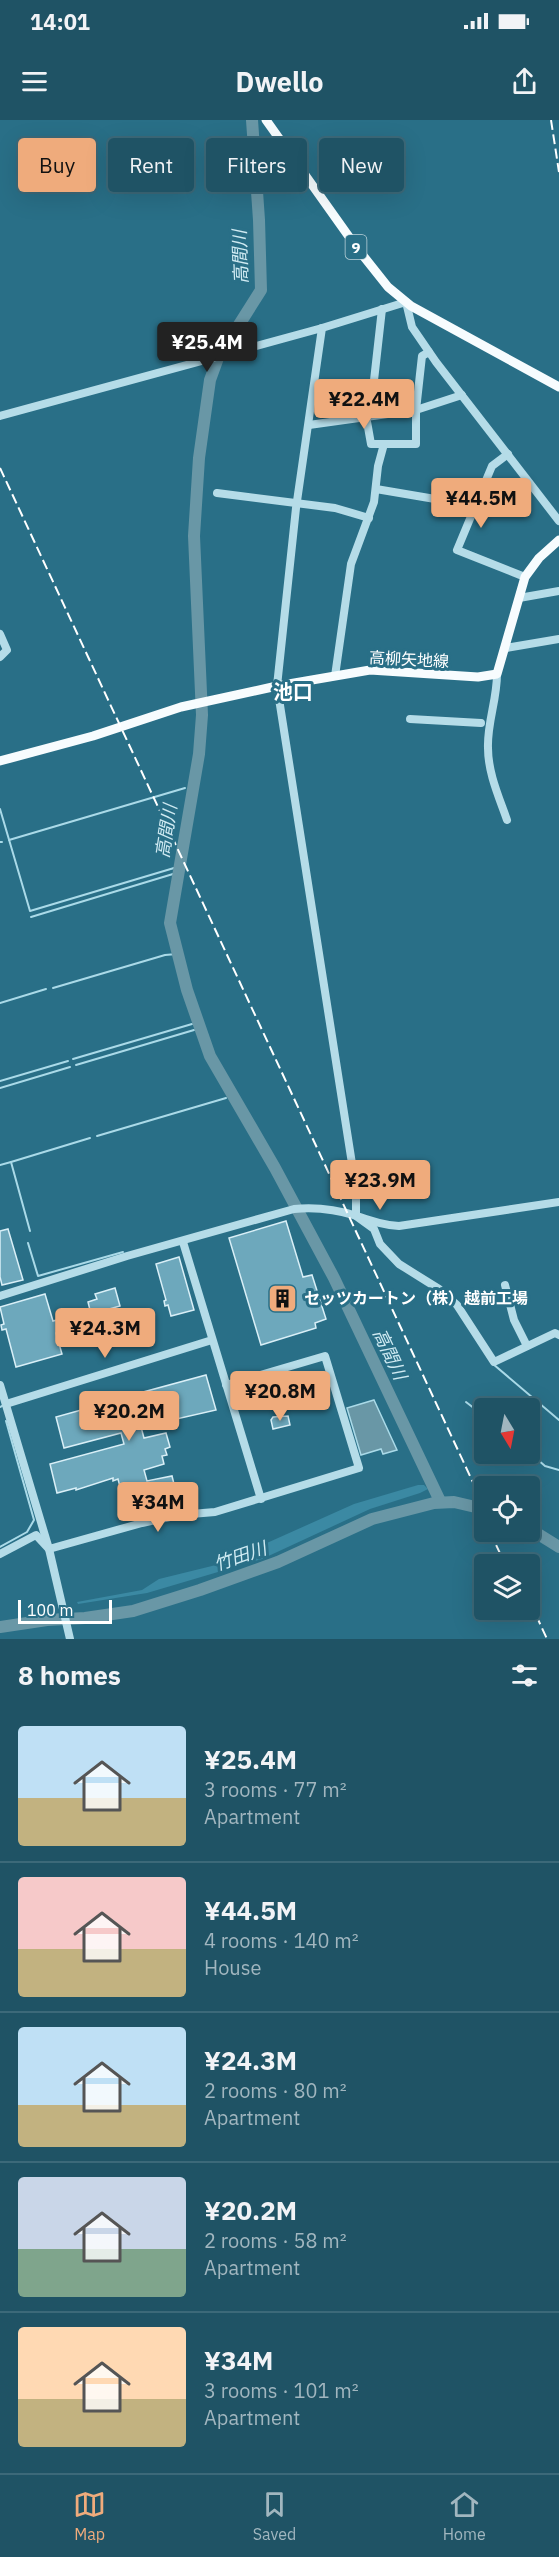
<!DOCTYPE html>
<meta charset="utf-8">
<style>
body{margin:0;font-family:"IBM Plex Sans","Noto Sans JP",sans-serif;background:#27596b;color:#f1f3f6;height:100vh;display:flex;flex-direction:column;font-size:22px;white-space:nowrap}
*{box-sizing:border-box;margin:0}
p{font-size:20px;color:#a1b6bf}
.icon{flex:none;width:33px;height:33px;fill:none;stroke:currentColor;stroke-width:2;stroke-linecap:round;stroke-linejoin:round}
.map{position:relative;height:1519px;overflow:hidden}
.sheet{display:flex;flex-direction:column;background:#1f5365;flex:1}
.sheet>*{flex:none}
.top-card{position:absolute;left:18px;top:18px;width:524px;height:54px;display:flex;gap:12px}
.needle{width:39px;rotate:170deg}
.controls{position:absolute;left:474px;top:1278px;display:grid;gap:12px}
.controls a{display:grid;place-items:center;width:66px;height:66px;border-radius:6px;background:#1f5365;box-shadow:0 6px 24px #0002,0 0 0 2px #3c6979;font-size:30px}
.scale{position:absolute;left:18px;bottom:15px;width:94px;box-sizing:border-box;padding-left:6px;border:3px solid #fff;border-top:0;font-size:16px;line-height:21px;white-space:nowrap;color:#fff;-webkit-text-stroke:4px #296f87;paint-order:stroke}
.price{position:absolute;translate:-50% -51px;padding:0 14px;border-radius:6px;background:#efab7c;color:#111;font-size:20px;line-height:39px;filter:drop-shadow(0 2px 3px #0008)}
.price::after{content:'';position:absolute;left:50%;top:36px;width:18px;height:14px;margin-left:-9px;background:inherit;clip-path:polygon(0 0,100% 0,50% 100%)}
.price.active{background:#222;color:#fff}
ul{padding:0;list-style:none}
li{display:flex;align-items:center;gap:18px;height:150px;padding:0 18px}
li+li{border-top:2px solid #3c6979}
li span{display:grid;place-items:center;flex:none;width:168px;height:120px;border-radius:6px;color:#555}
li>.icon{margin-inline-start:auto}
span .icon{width:72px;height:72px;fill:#fffc;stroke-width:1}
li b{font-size:26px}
h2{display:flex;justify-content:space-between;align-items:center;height:72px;padding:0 18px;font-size:26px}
.pill{padding:0 21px;border-radius:6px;background:#1f5365;box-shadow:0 6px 24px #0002,0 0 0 2px #3c6979;font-size:21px;line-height:54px}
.pill.active{background:#efab7c;color:#111}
.status{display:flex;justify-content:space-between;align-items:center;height:42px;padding:0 30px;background:#1f5365;direction:ltr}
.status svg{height:16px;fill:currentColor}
header{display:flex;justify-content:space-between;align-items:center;height:78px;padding:0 18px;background:#1f5365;font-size:27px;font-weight:700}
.tab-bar{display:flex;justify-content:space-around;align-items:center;height:84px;border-top:2px solid #3c6979;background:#1f5365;font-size:16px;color:#a1b6bf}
.tab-bar a{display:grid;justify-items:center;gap:3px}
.tab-bar .active{color:#efab7c}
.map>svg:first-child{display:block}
</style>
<div class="status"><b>14:01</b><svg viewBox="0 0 49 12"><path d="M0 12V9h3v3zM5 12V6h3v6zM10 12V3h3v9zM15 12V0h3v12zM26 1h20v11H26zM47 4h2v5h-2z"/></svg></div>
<header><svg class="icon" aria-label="menu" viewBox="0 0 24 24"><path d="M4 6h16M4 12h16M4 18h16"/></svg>Dwello<svg class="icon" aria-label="share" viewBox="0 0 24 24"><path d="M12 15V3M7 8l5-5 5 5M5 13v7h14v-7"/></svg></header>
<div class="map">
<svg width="559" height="1519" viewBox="0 0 559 1519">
<rect width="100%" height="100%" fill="#296f87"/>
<!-- green -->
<polygon fill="#3b89a3" points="418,1365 424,1365 428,1369 420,1373 370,1389 262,1439 147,1473 78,1484 77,1482 142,1470 159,1459 220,1444 354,1384"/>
<!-- water -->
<polygon fill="#6997a6" stroke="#aadae8" stroke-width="1.5" points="374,1280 397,1330 383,1334 381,1329 361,1335 347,1288"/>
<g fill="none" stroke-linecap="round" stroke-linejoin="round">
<!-- stream -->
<g stroke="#aadae8" stroke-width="2">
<polyline points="0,689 30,791 174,748"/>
<polyline points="9,720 185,668"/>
<polyline points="0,722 2,722"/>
<polyline points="31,797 173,754"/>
<polyline points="53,868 165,835 177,834"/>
<polyline points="0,883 46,869"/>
<polyline points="73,939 192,904"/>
<polyline points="76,945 194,910"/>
<polyline points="0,961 68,941"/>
<polyline points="0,968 70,947"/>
<polyline points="97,1016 226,978"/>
<polyline points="0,1045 11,1042"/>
<polyline points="30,1111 11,1042 90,1018"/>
<polyline points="28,1123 38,1156 123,1132"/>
<polyline points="493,1244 559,1300"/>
<polyline points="466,1282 484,1296"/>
<polyline points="0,1287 2,1286"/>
<polyline points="530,1333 545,1346 559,1350"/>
<polyline points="0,1427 27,1412 34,1400 6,1301"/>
</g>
<!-- river -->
<g stroke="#6997a6" stroke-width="12">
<polyline points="252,0 259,100 261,170 218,238 210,260 199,338 194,416 202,595 199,634 170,803 187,870 210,936 275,1048 334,1158 440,1381"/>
<polyline points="530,1409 559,1427"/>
<polyline points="0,1507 47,1500 85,1498 133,1491 200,1470 278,1442 372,1399 434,1383 454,1382 484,1389"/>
</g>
</g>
<!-- building -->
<g fill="#6da8bc" stroke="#d9eff7" stroke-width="1.5">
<polygon points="286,1101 303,1157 312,1155 326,1199 315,1203 316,1208 261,1225 229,1118"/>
<polygon points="8,1109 23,1160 2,1165 0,1157 0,1111"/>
<polygon points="179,1137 194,1190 171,1196 168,1185 165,1186 164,1181 166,1180 156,1144"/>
<polygon points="115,1168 120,1186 91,1194 88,1182 97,1179 95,1174"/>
<polygon points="45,1174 53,1201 57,1200 60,1212 56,1213 62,1234 16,1247 6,1209 2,1210 1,1205 4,1204 0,1187"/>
<polygon points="206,1255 216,1290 141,1307 144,1318 166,1313 170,1327 165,1329 167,1335 162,1336 164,1344 144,1350 147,1361 172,1356 174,1364 161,1368 166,1385 159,1387 160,1390 130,1397 129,1395 125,1396 123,1390 126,1390 118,1359 113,1361 113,1358 76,1370 76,1368 57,1373 50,1344 124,1324 121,1313 64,1328 56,1297 110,1282 109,1279 120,1275 121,1278"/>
<polygon points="288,1296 290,1305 273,1309 271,1300 273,1297"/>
</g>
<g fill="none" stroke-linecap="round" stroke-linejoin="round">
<!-- minor -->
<g stroke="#b5dce8" stroke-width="8">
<polyline points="322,208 296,388 277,566 356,1069 356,1096 374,1109 380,1124 399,1144 439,1169 457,1185 494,1242 555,1213 559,1215"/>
<polyline points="0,296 322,208 406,182 412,207 436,242 559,401"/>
<polyline points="366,296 371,324 416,324 416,290 462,275"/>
<polyline points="370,296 382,189"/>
<polyline points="309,305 416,290 422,236 429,232"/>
<polyline points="508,334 492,346 457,430 525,457"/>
<polyline points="376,369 435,379"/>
<polyline points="217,373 335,388 369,398"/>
<polyline points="519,478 559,471"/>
<polyline points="0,514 7,530 0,537"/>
<polyline points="506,528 559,519"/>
<path d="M497 554C497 580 487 603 488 628 488 653 499 677 507 700"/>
<polyline points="335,556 351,444 374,382 378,346 384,324"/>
<polyline points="410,599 481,603"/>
<polyline points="183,1122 261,1379"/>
<polyline points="505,1165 514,1200 527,1226"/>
<path d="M0 1176 127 1136 294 1089C314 1087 338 1090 357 1096 372 1101 383 1105 399 1106L559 1082"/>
<polyline points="0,1265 49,1429 70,1519"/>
<polyline points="6,1284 212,1220"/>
<polyline points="0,1434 36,1415 49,1429 142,1403 179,1395 215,1392 359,1348 325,1236 226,1265"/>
</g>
<!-- major -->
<g stroke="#f7fcfe" stroke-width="9">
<polyline points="266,0 357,128 388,167 411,186 559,267"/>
<polyline points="0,641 93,616 181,587 277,566 370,550 478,557 497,554 525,457 539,438 559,420"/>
</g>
<!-- rail -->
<g stroke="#fff" stroke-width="2" stroke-dasharray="10 4.5" stroke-linecap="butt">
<polyline points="551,0 559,52"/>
<polyline points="0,348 484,1386"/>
<polyline points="474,1378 484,1400"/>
<polyline points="490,1412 505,1444"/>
<polyline points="530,1482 547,1519"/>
</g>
</g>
<!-- icons -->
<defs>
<symbol id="building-square" viewBox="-11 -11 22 22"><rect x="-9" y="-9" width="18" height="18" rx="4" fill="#efab7c" stroke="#296f87"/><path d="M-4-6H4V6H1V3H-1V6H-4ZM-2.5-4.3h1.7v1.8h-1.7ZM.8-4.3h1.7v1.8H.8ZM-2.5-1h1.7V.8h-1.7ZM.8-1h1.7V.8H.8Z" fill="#111"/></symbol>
</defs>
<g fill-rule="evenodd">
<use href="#building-square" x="266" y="1162" width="33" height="33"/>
</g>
<g text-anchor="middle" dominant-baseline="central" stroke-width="6" stroke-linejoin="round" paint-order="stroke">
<!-- shield labels -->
<rect fill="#296f87" stroke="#bfd4db" stroke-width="1.5" x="345.5" y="115" width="21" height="24" rx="4.5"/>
<g font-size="15" font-weight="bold" fill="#fff">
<text x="356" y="127">9</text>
</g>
<!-- street labels -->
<g font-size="16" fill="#fff" stroke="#296f87">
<text transform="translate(409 539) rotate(3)">高柳矢地線</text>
</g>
<!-- poi labels -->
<g font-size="16" font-weight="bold" fill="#fff" stroke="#296f87" text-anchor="start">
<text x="304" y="1178">セッツカートン（株）越前工場</text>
</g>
<!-- water labels -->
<g font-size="18" font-style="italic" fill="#d0ebf3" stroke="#296f87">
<text transform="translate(240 137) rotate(-92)">高間川</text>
<text transform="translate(166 711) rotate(-81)">高間川</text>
<text transform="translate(390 1234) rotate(65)">高間川</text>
<text transform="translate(240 1436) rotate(-19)">竹田川</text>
</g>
<!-- quarter labels -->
<g font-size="20" font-weight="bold" fill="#fff" stroke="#296f87">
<text x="293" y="571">池口</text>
</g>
</g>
</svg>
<div class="controls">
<a><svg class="needle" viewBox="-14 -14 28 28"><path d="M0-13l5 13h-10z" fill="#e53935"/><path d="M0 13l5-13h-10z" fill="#a1b6bf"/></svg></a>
<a><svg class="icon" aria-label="locate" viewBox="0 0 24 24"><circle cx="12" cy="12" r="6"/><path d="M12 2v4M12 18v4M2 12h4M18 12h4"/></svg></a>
<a><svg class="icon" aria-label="layers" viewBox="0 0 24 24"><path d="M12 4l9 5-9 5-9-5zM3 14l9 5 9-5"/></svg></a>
</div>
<div class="scale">100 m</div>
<b class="price active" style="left:207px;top:253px">¥25.4M</b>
<b class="price" style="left:364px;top:310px">¥22.4M</b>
<b class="price" style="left:481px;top:409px">¥44.5M</b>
<b class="price" style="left:380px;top:1091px">¥23.9M</b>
<b class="price" style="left:105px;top:1239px">¥24.3M</b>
<b class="price" style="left:280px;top:1302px">¥20.8M</b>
<b class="price" style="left:129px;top:1322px">¥20.2M</b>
<b class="price" style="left:158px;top:1413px">¥34M</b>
<div class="top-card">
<a class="pill active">Buy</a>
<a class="pill">Rent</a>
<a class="pill">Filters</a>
<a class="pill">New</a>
</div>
</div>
<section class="sheet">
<h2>8 homes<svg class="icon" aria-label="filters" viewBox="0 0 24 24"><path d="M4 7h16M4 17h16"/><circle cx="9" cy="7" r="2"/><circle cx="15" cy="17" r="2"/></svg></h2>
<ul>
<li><span style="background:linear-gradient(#bfe0f5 60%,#c2b280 0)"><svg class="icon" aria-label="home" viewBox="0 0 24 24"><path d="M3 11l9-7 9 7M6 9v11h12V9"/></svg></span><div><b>¥25.4M</b><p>3 rooms · 77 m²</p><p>Apartment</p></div></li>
<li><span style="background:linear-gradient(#f6c9c9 60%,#c2b280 0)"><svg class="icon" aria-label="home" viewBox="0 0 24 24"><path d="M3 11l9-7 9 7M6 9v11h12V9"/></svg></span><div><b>¥44.5M</b><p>4 rooms · 140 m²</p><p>House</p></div></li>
<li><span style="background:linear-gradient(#bfe0f5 65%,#c2b280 0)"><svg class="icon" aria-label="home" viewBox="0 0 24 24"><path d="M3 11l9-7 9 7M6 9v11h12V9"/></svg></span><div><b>¥24.3M</b><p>2 rooms · 80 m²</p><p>Apartment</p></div></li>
<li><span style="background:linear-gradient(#c9d6e8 60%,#7fa58c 0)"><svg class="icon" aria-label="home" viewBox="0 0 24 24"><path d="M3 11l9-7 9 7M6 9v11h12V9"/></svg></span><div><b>¥20.2M</b><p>2 rooms · 58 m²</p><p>Apartment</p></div></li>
<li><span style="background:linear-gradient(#ffd9b3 60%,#c2b280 0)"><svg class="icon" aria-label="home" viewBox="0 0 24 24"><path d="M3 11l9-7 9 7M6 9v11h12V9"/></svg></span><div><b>¥34M</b><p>3 rooms · 101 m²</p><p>Apartment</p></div></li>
</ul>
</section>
<nav class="tab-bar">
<a class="active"><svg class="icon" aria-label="map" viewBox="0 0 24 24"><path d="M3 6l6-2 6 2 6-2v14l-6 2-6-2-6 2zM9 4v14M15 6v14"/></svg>Map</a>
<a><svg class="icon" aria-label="saved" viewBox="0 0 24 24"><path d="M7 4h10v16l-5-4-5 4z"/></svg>Saved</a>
<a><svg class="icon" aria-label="home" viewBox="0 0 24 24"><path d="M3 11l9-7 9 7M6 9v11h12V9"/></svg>Home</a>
</nav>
